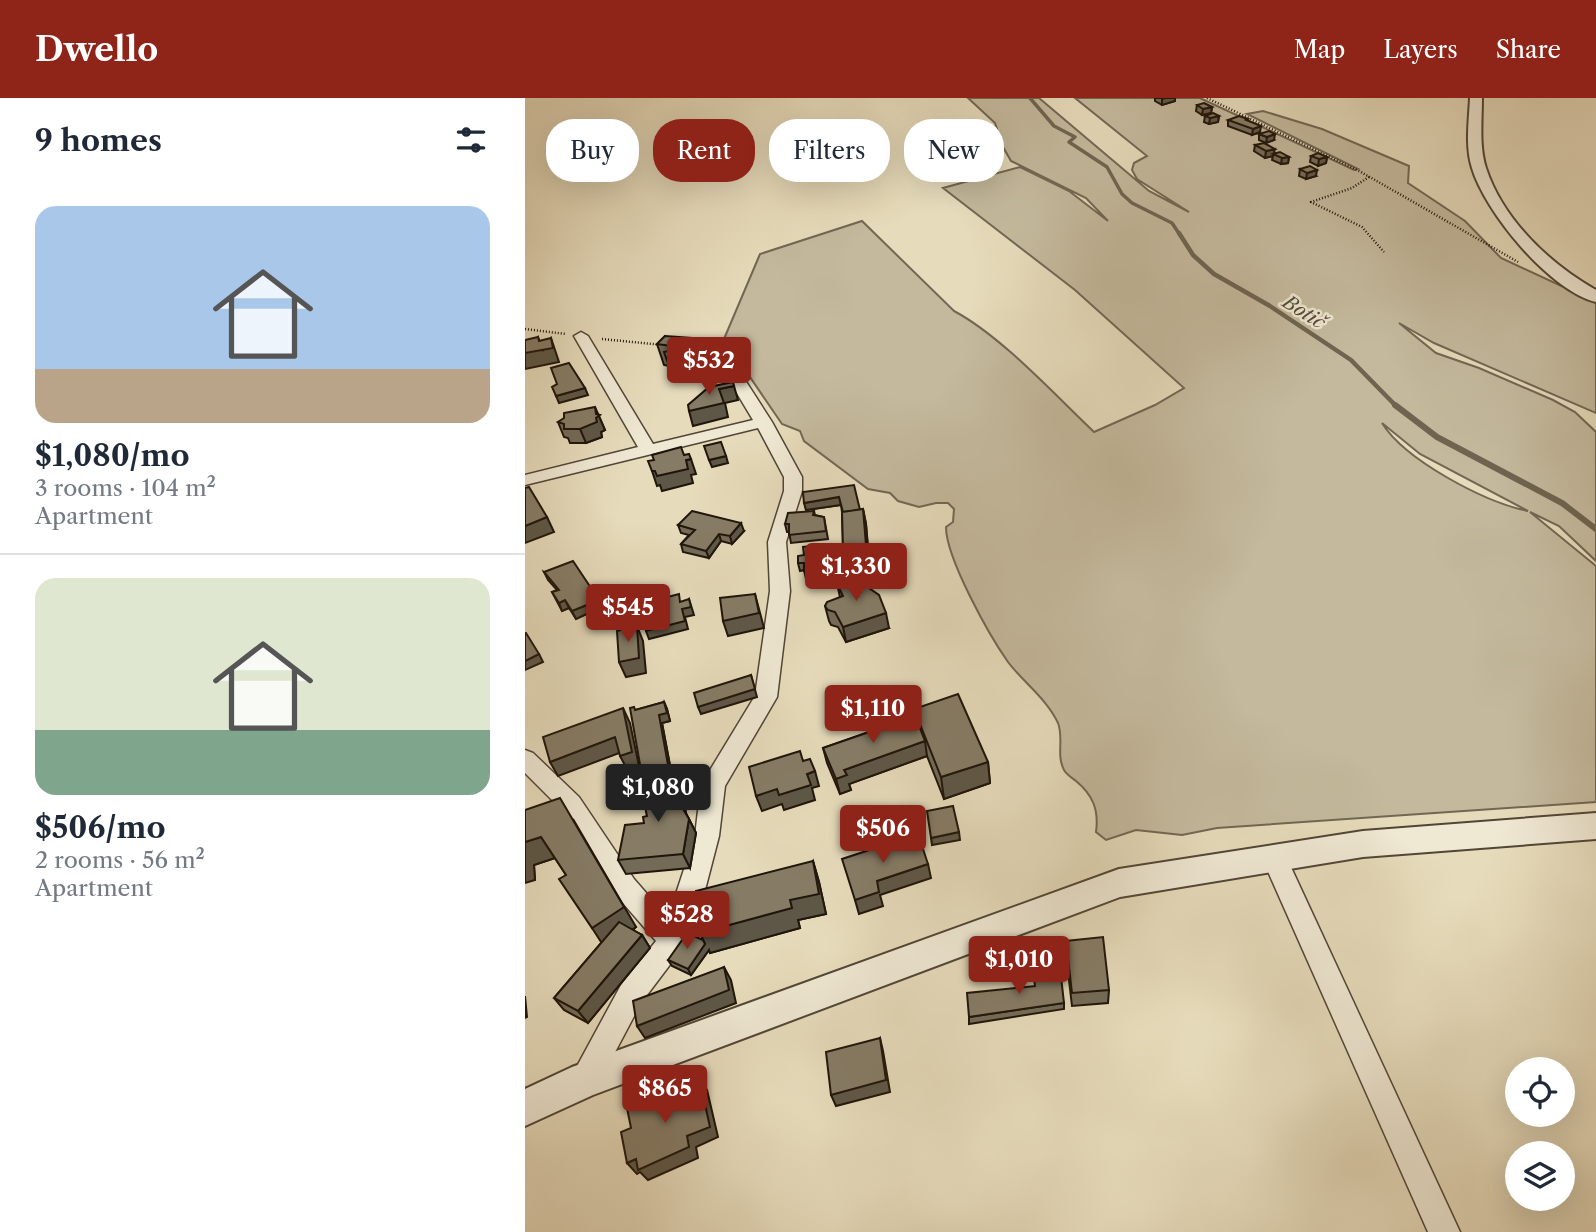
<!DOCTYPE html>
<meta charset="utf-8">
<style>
body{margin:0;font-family:"Libre Caslon Text",serif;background:#f6f6f7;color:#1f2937;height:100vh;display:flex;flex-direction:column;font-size:26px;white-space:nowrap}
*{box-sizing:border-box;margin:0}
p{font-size:23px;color:#747a83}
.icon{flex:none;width:38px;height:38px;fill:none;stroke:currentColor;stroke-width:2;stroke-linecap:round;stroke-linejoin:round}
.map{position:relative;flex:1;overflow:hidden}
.panel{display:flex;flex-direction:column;background:#fff;width:525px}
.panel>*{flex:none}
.top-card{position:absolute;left:21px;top:21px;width:665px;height:63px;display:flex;gap:14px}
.tools{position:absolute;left:980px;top:959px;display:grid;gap:14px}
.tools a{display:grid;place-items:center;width:70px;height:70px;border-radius:50%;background:#fff;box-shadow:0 7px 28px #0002;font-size:35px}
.price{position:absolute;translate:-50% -60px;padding:0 16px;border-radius:7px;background:#8f2418;color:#fff;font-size:23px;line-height:46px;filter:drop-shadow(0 2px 4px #0008)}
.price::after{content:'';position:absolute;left:50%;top:42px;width:21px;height:16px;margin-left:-10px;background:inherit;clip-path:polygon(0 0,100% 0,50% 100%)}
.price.current{background:#222;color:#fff}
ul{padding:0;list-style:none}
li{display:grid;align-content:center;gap:14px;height:371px;padding:0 35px}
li+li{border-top:2px solid #e0e1e3}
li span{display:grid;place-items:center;height:217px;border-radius:21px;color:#555}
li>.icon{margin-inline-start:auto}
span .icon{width:126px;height:126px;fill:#fffc;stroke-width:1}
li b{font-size:30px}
h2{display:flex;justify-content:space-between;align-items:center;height:84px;padding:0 35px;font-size:30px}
.pill{padding:0 24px;border-radius:28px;background:#fff;box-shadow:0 7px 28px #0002;font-size:24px;line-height:63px}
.pill.current{background:#8f2418;color:#fff}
header{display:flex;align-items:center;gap:42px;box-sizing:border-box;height:98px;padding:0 35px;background:#8f2418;color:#fff}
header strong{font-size:33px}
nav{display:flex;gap:38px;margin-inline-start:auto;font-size:24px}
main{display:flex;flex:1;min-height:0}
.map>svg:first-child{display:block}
</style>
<header>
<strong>Dwello</strong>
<nav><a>Map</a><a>Layers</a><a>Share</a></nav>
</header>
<main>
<section class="panel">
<h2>9 homes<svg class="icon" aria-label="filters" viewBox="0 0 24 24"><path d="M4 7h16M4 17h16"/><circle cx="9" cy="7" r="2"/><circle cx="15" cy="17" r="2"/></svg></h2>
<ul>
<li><span style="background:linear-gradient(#a9c7e8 75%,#b9a48a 0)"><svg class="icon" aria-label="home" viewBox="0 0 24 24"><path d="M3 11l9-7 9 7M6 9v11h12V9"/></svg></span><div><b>$1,080/mo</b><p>3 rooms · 104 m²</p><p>Apartment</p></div></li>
<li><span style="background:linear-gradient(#dfe7d0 70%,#7fa58c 0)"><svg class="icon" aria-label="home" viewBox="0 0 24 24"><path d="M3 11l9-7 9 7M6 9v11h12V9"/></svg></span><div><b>$506/mo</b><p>2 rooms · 56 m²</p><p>Apartment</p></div></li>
</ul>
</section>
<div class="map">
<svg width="1071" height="1134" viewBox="0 0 1071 1134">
<rect width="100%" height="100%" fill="#e6dbbb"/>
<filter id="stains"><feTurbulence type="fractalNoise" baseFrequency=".00286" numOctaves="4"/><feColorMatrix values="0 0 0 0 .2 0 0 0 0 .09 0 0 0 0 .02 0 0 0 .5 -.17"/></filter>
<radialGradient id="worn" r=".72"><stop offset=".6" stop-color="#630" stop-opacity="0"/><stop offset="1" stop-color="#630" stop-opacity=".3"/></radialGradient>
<!-- green -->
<path fill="#c4b99d" stroke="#726754" stroke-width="2" fill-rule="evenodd" d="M443 0H514L624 93 664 114 612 81 607 72 609 65 622 58 550 0H675L829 72 833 71 722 16 738 13 797 31 884 68 883 85 940 123 976 160 1071 204V315L909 245 874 225 911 255 954 270 1028 302 1050 314 1071 334V463L1034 428 1005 414 1071 468V704L692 730 657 737 611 732 581 742 571 734C574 712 568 697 551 683 547 680 542 677 539 672 531 657 539 640 533 625 522 601 498 584 483 564 464 537 421 460 421 429L428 424 429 411 423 405H411L394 409 373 403 365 395 343 391 279 343 275 333 257 326 199 241 235 156 337 123 429 213C476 238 529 296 569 334L630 307 659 290 550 192 418 90 495 69 544 93 583 123 561 100 486 63 478 49 470 25ZM857 325 895 356 1003 413C959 404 880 362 857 325Z"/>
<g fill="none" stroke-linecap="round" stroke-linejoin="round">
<!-- stream-far2 -->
<polyline stroke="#6e6450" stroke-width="3.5" points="505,0 529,28 550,39 544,44 582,69 597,96 607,105 647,125 655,137"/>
<!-- stream-far1 -->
<polyline stroke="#6e6450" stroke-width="4.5" points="654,135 668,157 689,176 745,208 826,262 872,309"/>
<!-- stream -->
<polyline stroke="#6e6450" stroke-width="6" points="870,307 912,339 1037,405 1071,431"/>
<defs>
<g id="minor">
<polygon points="56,234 63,238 128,346 228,322 189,257 197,252 202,254 247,324 277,379 277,393 261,444 265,493 252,599 200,688 194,738 180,792 156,852 116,905 70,992 60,996 50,992 46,982 50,972 96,887 131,843 91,797 38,713 0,675 0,652 8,655 54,699 109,781 143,820 170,738 176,687 230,598 245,493 243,444 259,393 259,379 233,330 0,387 0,377 113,349 49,238"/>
<polygon points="749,749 758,752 935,1134 903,1134 737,760 740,752"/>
</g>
<g id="tertiary">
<path d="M945 0H957C957 23 954 48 961 70 978 122 1025 166 1071 192V204C1025 193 960 114 947 70 940 48 944 23 945 0Z"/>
<polygon points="1071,715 1071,741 838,759 595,799 68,997 0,1028 0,991 47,969 594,771 838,733"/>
</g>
</defs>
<!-- minor casing -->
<use href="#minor" stroke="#514636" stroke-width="3"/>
<!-- tertiary casing -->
<use href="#tertiary" stroke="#514636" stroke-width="4"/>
<!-- path -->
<g stroke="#1f150a" stroke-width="2.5" stroke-dasharray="1 2" stroke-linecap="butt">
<polyline points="682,0 836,74 993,164"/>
<polyline points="844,79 827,90 786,104 837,129 859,154"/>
<polyline points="0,231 41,236"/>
<polyline points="77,241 138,247"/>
</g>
<!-- minor -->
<use href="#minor" fill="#efe8d3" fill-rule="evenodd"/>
<!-- tertiary -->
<use href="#tertiary" fill="#efe8d3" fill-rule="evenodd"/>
</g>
<!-- wall -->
<g fill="#736b58" stroke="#1f150a" stroke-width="2">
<polygon points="630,0 650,0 650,3 637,7 630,3"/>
<polygon points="672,7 687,9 686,15 677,17 671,13"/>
<polygon points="680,18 694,18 693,24 684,26 679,24"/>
<polygon points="703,22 723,23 735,34 727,37 703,28"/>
<polygon points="734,36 749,42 741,45 734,42"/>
<polygon points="730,47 749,55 764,59 763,65 756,66 747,62 748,58 740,60 729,53"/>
<polygon points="786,58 802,59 801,65 793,68 785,64"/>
<polygon points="775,71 791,78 781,81 774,78"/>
<polygon points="140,238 173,255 179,276 149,283 144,268 139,267 132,246"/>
<polygon points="73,316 80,332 76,334 77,339 61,345 45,345 43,340 39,339 33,324"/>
<polygon points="278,394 335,412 338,411 341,426 344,462 321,465 318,450 317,414 316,407 281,412"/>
<polygon points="289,413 290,417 299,419 303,441 266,445 264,434 262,434 260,426"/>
<polygon points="153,427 219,433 207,446 196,443 184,460 158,454 156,446 164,437 156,435"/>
<polygon points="296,449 307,456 308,477 281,481 279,472 275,473 273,465 279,457"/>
<polygon points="19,474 77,509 51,521 44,510 37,513 27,494 32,492 23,482"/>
<polygon points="312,486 364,530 321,544 313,529 306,527 304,523 300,508 315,499"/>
<polygon points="139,604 142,611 145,623 137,625 147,678 151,676 158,691 161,715 171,735 165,770 101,776 93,762 119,725 122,718 111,612"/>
<polygon points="389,611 463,664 465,685 419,701 402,658 324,686 326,692 315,696 302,665 298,650 390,618"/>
<polygon points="0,712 111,829 108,832 117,837 125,850 63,925 39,912 29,900 77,844 41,777 30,760 9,767 10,782"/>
<polygon points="288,763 294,784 301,816 273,822 275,830 185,855 184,852 166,877 147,868 143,862 178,842 175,835"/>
<polygon points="541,843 584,892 583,905 547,908 541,857"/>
<polygon points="539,905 539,911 444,926 444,919"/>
</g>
<!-- shaded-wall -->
<g fill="#5e5747" stroke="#1f150a" stroke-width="2">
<polygon points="641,0 650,0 650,3 637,7 637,1"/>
<polygon points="687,9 686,15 677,17 678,11"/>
<polygon points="694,18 693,24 684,26 685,20"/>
<polygon points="736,28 735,34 727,37 728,31"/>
<polygon points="750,36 749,42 741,45 742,39"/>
<polygon points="750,51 748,58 740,60 741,53"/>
<polygon points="764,59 763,65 756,66 757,60"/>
<polygon points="802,59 801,65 793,68 794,61"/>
<polygon points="792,72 791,78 781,81 782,75"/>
<polygon points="13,239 18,252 26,240 34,264 0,271 0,255"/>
<polygon points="173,255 179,276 149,283 142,262"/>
<polygon points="209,288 213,302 200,305 203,319 168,328 164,313 194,291"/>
<polygon points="60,290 63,297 34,305 31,298"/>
<polygon points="70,309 80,332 76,334 77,339 61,345 55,331 71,316"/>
<polygon points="201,358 203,365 187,369 184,362"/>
<polygon points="166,361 171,376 166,377 168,385 137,393 135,387 132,388 127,373"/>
<polygon points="314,399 316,407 281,412 279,405"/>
<polygon points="338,411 341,426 344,462 341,447"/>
<polygon points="22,419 29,434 0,445 0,428"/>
<polygon points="216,425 219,433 207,446 205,438"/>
<polygon points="194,436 196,443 184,460 181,453"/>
<polygon points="230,496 239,530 203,538 198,523"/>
<polygon points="164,501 169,517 160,519 163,531 124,541 121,533 157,511"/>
<polygon points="40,502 44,510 37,513 34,505"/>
<polygon points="74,502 77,509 51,521 47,513"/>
<polygon points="361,515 364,530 321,544 318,529"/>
<polygon points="112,528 118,543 121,575 101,579 94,564"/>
<polygon points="14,556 18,564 0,572 0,563"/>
<polygon points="226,577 232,599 176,616 173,609"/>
<polygon points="139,604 142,611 145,623 137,625 150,694 120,698 134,617"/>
<polygon points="98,610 105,625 114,668 103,673 95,658"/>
<polygon points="90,639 97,654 33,678 25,664"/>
<polygon points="400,643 402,658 324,686 326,692 315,696 311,681 319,672"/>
<polygon points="463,664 465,685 419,701 416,679"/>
<polygon points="290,673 294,688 287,690 290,702 259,712 257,706 237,713 231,698"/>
<polygon points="151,676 158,691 161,720 155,706"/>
<polygon points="48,721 111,829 80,850 67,830"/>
<polygon points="164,721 171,735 165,770 158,756"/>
<polygon points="434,734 435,742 407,747 406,740"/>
<polygon points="16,739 30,760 9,767 10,782 0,785 0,744"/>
<polygon points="288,763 294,784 301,816 273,822 275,830 185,855 184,852 166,877 163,871 180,846 175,835 265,802"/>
<polygon points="403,766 406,780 355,797 358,808 334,816 330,802 352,783"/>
<polygon points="117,837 125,850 63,925 53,913"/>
<polygon points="199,869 206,882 211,905 120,940 112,928"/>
<polygon points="0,898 2,919 0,920"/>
<polygon points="355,940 358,953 365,994 311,1008 306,997"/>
<polygon points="174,980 182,992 193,1039 171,1049 173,1060 123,1082 115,1074 112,1076 102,1065 162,1038"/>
</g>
<!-- building -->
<g fill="#867c66" stroke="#1f150a" stroke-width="2">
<polygon points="679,5 687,9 678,11 672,7"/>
<polygon points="688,15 694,18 685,20 680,18"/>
<polygon points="714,18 723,21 721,22 736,28 728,31 703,22"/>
<polygon points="744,33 750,36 742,39 734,36"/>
<polygon points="739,45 750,51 741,53 730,47"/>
<polygon points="755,54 764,59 757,60 748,56"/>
<polygon points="793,55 802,59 794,61 786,58"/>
<polygon points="785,68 792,72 782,75 775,71"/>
<polygon points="140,238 167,240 173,255 142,262 139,254 154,251 154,249 132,246"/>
<polygon points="13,239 14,243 26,240 28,250 0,255 0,242"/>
<polygon points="44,265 60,290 31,298 27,289 32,286 26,270"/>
<polygon points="208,284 209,288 194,291 199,305 164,313 163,307 184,289"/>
<polygon points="70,309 71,316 75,317 71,320 72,324 55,331 39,331 39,326 33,324 39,320 39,315"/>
<polygon points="196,344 201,358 184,362 179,348"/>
<polygon points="156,349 159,357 164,356 166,361 161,362 163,371 132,378 130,373 127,373 123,363 129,362 127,357"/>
<polygon points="329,387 335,412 318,414 314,399 279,405 278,394"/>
<polygon points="4,389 22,419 0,428 0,390"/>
<polygon points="338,411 341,447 318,450 317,414"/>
<polygon points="167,413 216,425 205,438 194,436 181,453 156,446 170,432 153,427"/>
<polygon points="289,413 288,417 299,419 301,433 264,437 264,426 260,426 263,415"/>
<polygon points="296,447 296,449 306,449 307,470 279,473 279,465 273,465 273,458 279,457 278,449"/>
<polygon points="48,463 74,502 47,513 40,502 34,505 27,494 34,492 19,474"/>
<polygon points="338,478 344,490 354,497 361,515 318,529 310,514 303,512 300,508 302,504 318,498 312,486"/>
<polygon points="154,496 155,504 164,501 166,509 157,511 160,523 121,533 116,506"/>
<polygon points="230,496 234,515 198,523 195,500"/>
<polygon points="112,528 114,560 94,564 92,533"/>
<polygon points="0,535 1,535 14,556 0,563"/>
<polygon points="226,577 230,591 173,609 169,595"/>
<polygon points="433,596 463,664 416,679 389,611"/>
<polygon points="139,604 142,615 134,617 145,678 119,689 105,610 109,609 110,612"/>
<polygon points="98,610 107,654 95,658 90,639 25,664 18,639"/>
<polygon points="390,618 400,643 319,672 322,677 311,681 298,650"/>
<polygon points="275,653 278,663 285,661 290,673 282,676 286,687 254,697 252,691 231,698 224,669"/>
<polygon points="151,676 155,706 164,721 158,756 93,762 100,727 119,725 118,719 122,718 116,690"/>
<polygon points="35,700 99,809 67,830 34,781 41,777 16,739 0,744 0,712"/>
<polygon points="428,708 434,734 406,740 402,713"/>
<polygon points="393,736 403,766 352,783 354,794 330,802 317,761"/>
<polygon points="288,763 294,796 265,802 267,810 175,835 171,793"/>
<polygon points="94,824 117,837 53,913 29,900"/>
<polygon points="162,835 178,842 180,846 163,871 143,862"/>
<polygon points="578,839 584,892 547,895 541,843"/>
<polygon points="199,869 204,892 112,928 108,903"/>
<polygon points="535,870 539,905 444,919 442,895 510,888 508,873"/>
<polygon points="355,940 361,982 306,997 301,954"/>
<polygon points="174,980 185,1029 162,1038 164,1049 113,1072 111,1061 102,1065 96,1034 106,1030 102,1010 129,999 130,1004 153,994 152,989"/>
</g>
<g text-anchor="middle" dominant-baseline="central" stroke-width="5" stroke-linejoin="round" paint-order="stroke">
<!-- far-water labels -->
<g font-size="19" font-style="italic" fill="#534939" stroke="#efe8d3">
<text transform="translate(779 214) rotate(32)">Botič</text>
</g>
</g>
<rect width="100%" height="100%" filter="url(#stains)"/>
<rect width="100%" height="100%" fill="url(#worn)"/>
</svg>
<div class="tools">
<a><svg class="icon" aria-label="locate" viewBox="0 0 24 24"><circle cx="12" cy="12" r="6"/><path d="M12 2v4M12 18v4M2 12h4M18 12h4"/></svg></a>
<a><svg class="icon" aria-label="layers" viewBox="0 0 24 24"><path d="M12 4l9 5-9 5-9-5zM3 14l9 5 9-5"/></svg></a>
</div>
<b class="price" style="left:184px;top:299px">$532</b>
<b class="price" style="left:331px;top:505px">$1,330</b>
<b class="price" style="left:103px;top:546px">$545</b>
<b class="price" style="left:348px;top:647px">$1,110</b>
<b class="price current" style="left:133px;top:726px">$1,080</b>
<b class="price" style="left:358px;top:767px">$506</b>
<b class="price" style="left:162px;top:853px">$528</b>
<b class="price" style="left:494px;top:898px">$1,010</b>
<b class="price" style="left:140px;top:1027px">$865</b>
<div class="top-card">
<a class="pill">Buy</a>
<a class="pill current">Rent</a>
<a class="pill">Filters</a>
<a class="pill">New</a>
</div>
</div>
</main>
